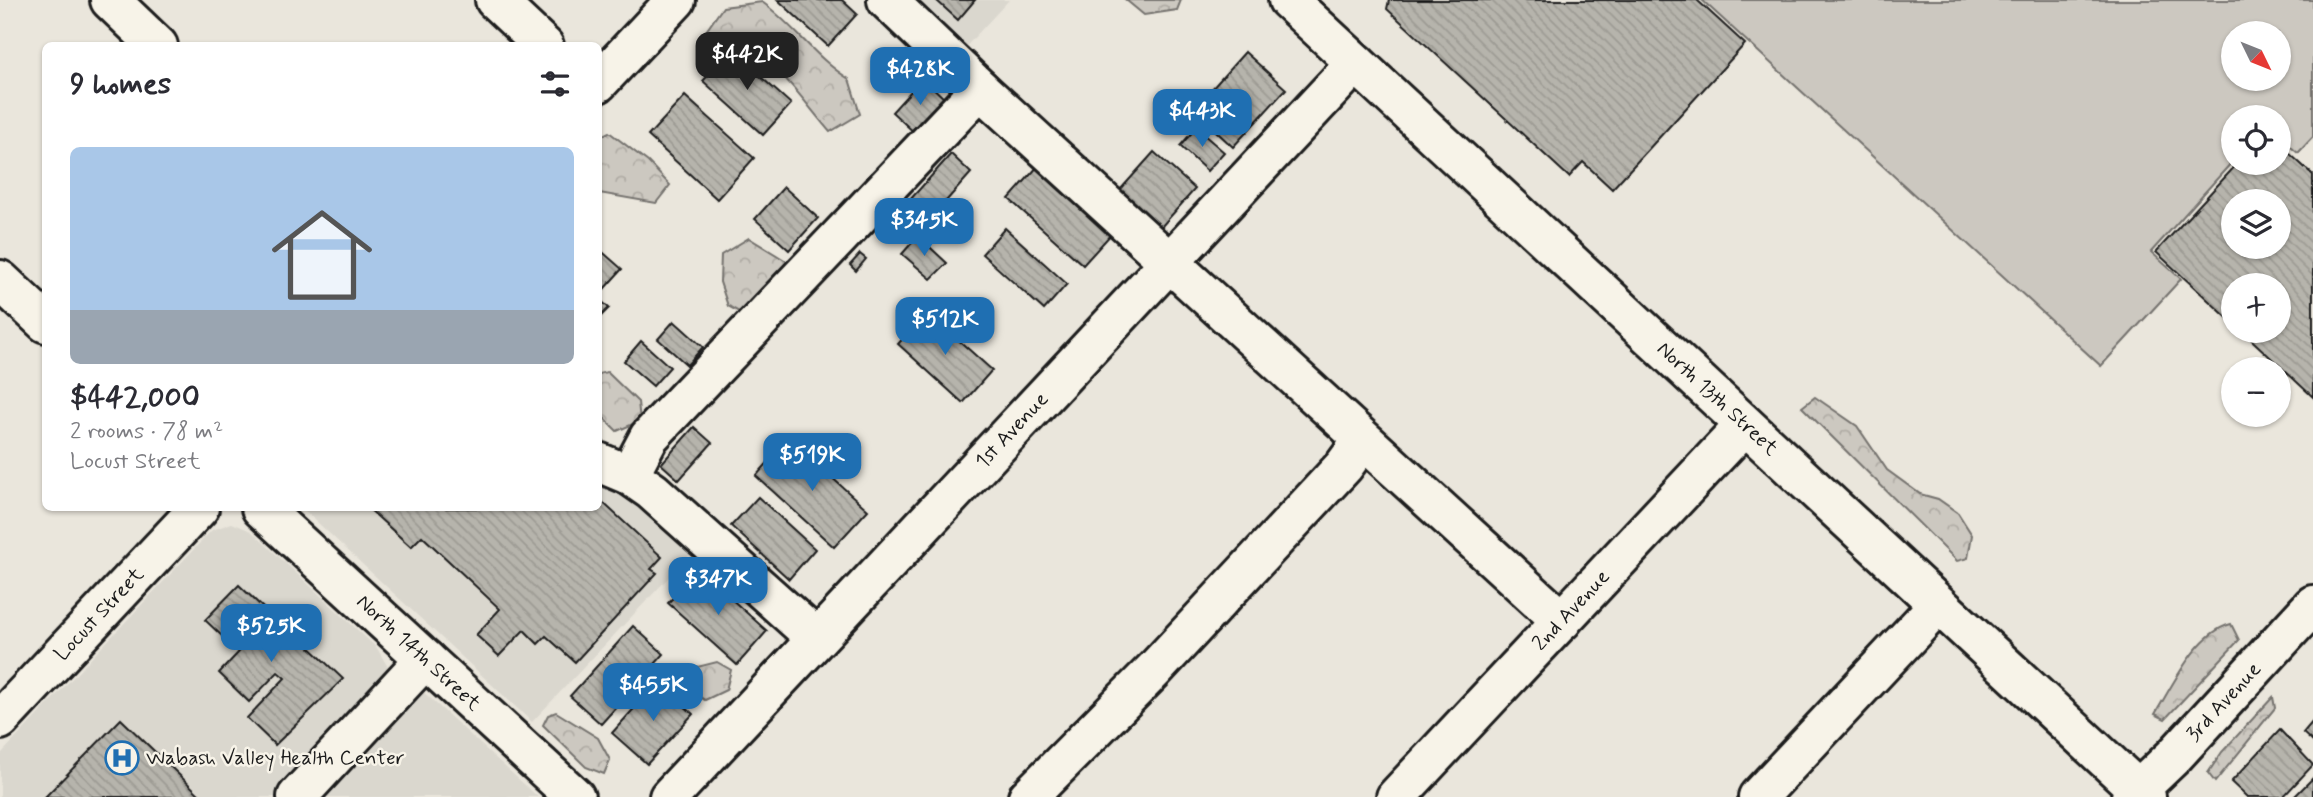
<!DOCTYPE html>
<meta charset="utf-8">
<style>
body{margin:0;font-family:Mynerve,sans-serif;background:#f7f7f7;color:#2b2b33;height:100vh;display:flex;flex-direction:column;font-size:26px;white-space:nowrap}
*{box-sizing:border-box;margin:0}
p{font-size:23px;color:#7c7c81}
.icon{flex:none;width:38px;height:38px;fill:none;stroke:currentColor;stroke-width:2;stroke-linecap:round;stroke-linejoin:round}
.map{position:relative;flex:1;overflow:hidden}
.drawer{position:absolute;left:42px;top:42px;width:560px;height:469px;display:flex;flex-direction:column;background:#fff;border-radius:10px;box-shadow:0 2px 5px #0004}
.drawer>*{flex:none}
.needle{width:46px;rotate:133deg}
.controls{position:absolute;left:2221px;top:21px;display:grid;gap:14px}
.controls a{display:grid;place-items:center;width:70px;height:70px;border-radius:50%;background:#fff;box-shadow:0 2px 5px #0004;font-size:35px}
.price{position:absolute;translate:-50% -60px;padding:0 16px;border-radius:14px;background:#1f6fb2;color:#fff;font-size:23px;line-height:46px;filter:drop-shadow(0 2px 4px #0008)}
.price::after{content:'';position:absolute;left:50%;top:42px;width:21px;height:16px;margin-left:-10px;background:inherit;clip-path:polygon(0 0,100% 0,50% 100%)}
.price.current{background:#222;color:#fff}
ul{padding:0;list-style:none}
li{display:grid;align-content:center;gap:14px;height:371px;padding:0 28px}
li span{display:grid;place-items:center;height:217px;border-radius:10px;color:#555}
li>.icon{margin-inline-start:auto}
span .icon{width:126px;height:126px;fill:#fffc;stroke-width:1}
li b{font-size:30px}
h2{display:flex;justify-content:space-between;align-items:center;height:84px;padding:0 28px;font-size:30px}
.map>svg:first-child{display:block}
</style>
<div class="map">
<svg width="2313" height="797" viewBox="0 0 2313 797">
<defs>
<pattern id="forest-crowns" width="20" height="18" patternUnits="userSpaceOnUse" patternTransform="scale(1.75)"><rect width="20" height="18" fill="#ccc8c0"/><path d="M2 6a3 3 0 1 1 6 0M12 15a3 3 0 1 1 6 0" fill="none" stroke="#afaba4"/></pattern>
<pattern id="building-back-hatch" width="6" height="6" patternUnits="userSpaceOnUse" patternTransform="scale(1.75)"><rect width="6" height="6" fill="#b6b4ac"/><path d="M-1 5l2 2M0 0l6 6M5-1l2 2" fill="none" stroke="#9c9a93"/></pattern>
</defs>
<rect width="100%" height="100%" fill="#eae6dc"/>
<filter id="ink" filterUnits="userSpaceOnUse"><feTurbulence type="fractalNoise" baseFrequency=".0143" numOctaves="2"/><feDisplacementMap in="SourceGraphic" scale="14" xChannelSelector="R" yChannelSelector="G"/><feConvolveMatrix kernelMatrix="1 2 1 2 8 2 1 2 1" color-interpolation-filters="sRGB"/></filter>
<g filter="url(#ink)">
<!-- built -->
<g fill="#dad7ce">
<polygon points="902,0 1009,0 959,54"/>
<polygon points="599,468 702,542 532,722 302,508 598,508"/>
<polygon points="232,523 251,531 377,648 390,671 285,797 0,797 0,755 212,530"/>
<polygon points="419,688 538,797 309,797"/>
</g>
<!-- forest -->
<g fill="url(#forest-crowns)" stroke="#74726e" stroke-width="2">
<polygon points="1126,0 1181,0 1177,10 1144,15"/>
<path d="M762 2C794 25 816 59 849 79L860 114 830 132C798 95 760 34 706 31L723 7Z"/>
<polygon points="609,132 648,162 670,185 656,203 599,193 599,137"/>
<polygon points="749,238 791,264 750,318 728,306 720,282 721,255"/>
<polygon points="607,372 638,402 640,421 617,431 599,413 598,374"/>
<polygon points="1815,397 1857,426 1887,470 1920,494 1938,499 1958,513 1972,535 1968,558 1957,561 1802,407"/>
<path d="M2231 624 2239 640 2165 719 2155 714C2173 685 2196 633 2231 624Z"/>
<polygon points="717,662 731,670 726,690 705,700 684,687 693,668"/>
<polygon points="2273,697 2275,708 2215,782 2208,773 2222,752"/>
<polygon points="556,712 598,738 610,760 604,774 586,767 543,725 548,715"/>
</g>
<!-- green -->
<path fill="#ccc8c0" stroke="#74726e" stroke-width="2" fill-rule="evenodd" d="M1702 0H2313V137L2298 153 2279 137 2278 117H2233V161L2151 252 2181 279 2101 366ZM2233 33H2278V79H2233Z"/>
<!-- building -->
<g fill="url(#building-back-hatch)" stroke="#1c1c1c" stroke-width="2" fill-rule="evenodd">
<polygon points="778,0 842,0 857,14 828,46"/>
<polygon points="936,0 975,0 958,20"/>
<polygon points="1389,0 1697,0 1745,44 1612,189 1583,162 1569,177 1387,9"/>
<polygon points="731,50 791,104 763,135 703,81"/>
<polygon points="1245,52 1286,89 1233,147 1193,110"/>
<polygon points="923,78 947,101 917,135 892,112"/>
<polygon points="685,96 754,158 717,199 648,136"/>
<polygon points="1196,128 1224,152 1207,171 1180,146"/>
<path d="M2278 143 2313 175V397L2242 331H2278V285H2233V323L2156 252 2238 163H2278ZM2233 201H2278V247H2233Z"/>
<polygon points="1154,152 1195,189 1161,227 1120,190"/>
<polygon points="951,154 971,173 930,219 909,201"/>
<polygon points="1039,165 1113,232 1083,265 1009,199"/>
<polygon points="784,187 818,218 789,250 755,219"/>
<polygon points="1005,228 1067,284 1044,310 982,254"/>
<polygon points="918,236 947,263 931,279 902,254"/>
<polygon points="598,248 622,269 604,289 598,284"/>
<polygon points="860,254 866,259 856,271 850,265"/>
<polygon points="598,298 609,308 598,319"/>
<polygon points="927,312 992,370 963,403 898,344"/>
<polygon points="674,321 703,347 687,365 658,339"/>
<polygon points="641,341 670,367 653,386 624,361"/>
<polygon points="694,427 712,443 679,480 661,464"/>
<polygon points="789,439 868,510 834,547 756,476"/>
<polygon points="758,497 815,549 789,579 731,526"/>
<polygon points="598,498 662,557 651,569 657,573 575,662 546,636 538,644 524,630 499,656 476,635 500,609 422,536 411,547 368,508 598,508"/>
<polygon points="699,570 767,631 737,665 668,603"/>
<polygon points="239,585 279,623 287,614 310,636 304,642 343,679 275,745 247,718 285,678 278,672 249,702 219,673 239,652 205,620"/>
<polygon points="633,626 664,654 601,724 570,696"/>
<polygon points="658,682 693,714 647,764 612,733"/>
<polygon points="121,719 202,797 45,797"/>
<polygon points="2313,721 2313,742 2303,733"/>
<polygon points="2280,730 2313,765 2283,797 2247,797 2231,782"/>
<polygon points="2313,778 2313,797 2294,797"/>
</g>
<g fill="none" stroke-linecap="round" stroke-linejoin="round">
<defs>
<g id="minor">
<polyline points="110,0 158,46"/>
<polyline points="495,0 544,46"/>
<polyline points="887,0 980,89 1562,621"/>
<polyline points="598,83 676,0"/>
<polyline points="0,280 46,323"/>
<polyline points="598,462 629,475"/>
<path id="s1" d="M261 508 575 797"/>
<polyline points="816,638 652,491 629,475 649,437 980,89"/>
<path id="s2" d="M0 720 199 508"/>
<polyline points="297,797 425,659"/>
<path id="s3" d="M669 797 1356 63"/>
<polyline points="1028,797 1155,669 1344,466 1363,440"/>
<path id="s4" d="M1396 797 1745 425"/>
<polyline points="1758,797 1938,605"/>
<path id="s5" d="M2131 797 2174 756 2313 605"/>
</g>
<g id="major">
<path id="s6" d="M1288 0 2146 797"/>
</g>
</defs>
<!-- minor casing -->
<use href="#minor" stroke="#1c1c1c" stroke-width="44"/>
<!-- major casing -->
<use href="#major" stroke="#1c1c1c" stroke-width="44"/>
<!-- minor -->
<use href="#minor" stroke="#f7f3e8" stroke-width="38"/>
<!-- major -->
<use href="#major" stroke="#f7f3e8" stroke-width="38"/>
</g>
</g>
<!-- icons -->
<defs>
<symbol id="hospital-ring" viewBox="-11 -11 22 22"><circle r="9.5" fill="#f7f3e8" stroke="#1f6fb2" stroke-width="1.5"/><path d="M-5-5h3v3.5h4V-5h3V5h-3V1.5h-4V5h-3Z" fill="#1f6fb2"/></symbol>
</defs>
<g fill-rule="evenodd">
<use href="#hospital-ring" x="103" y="739" width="38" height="38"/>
</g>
<g text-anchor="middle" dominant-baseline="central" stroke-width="5" stroke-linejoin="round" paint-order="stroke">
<!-- street labels -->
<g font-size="21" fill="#1c1c1c" stroke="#f7f3e8">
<text stroke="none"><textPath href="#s6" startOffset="586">North 13th Street</textPath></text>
<text stroke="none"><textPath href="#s3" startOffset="502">1st Avenue</textPath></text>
<text stroke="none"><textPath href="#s4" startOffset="256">2nd Avenue</textPath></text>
<text stroke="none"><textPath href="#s2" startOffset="145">Locust Street</textPath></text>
<text stroke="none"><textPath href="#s1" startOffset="214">North 14th Street</textPath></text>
<text stroke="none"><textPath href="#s5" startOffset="133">3rd Avenue</textPath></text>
</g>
<!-- poi labels -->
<g font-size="21" fill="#1c1c1c" stroke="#f7f3e8" text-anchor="start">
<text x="146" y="758">Wabash Valley Health Center</text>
</g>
</g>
</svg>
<div class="controls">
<a><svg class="needle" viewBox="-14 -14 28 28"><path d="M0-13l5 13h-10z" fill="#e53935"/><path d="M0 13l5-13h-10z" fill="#7c7c81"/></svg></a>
<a><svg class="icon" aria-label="locate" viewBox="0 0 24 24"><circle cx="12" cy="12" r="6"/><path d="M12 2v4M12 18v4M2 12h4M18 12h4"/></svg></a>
<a><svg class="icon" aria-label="layers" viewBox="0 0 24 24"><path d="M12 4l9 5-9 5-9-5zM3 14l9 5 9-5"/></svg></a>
<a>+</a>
<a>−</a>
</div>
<b class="price current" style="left:747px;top:92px">$442K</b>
<b class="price" style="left:920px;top:107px">$428K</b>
<b class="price" style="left:1202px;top:149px">$443K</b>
<b class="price" style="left:924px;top:258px">$345K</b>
<b class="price" style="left:945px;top:357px">$512K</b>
<b class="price" style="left:812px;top:493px">$519K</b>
<b class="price" style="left:718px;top:617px">$347K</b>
<b class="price" style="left:271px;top:664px">$525K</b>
<b class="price" style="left:653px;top:723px">$455K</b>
<section class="drawer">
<h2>9 homes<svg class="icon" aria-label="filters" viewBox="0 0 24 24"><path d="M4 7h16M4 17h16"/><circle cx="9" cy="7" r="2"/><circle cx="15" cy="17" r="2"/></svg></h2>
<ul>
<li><span style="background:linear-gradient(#a9c7e8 75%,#9aa5b1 0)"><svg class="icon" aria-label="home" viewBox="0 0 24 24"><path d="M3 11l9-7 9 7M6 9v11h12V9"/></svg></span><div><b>$442,000</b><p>2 rooms · 78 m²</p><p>Locust Street</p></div></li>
</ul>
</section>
</div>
